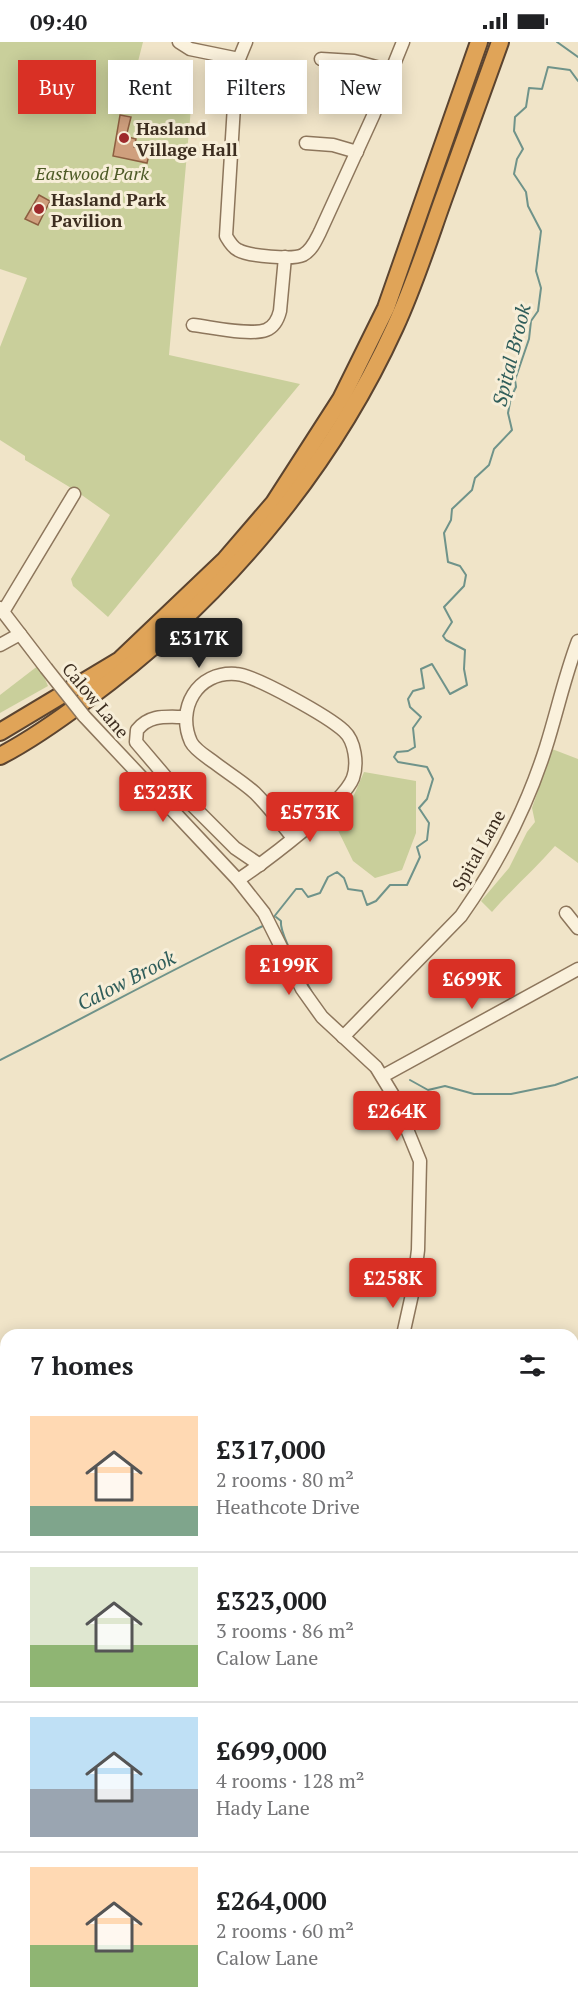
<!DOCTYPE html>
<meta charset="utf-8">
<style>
body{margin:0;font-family:"PT Serif",serif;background:#f2f2f2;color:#202124;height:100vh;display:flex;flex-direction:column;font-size:22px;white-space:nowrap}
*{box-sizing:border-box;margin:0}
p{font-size:20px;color:#757577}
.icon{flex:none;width:33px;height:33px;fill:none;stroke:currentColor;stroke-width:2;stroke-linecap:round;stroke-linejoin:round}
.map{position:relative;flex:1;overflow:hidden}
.panel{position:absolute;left:0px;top:1287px;width:579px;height:686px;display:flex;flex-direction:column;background:#fff;border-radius:18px 18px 0 0;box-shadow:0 3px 15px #0003}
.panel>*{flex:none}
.top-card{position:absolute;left:18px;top:18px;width:543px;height:54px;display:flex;gap:12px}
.price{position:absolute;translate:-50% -51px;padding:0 14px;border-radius:6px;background:#d93025;color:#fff;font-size:20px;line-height:39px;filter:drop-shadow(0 2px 3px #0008)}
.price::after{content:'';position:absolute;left:50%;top:36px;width:18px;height:14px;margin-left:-9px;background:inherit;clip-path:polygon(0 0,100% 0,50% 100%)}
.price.on{background:#222;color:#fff}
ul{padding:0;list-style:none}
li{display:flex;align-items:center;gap:18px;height:150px;padding:0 30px}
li+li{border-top:2px solid #e0e0e0}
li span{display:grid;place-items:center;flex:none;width:168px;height:120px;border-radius:0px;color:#555}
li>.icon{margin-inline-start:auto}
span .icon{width:72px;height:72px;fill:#fffc;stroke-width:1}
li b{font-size:26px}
h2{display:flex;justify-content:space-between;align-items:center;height:72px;padding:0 30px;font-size:26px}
.tag{padding:0 21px;border-radius:0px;background:#fff;box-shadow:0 3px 15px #0003;font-size:21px;line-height:54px}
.tag.on{background:#d93025;color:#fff}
.status{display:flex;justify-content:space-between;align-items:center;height:42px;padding:0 30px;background:#fff;direction:ltr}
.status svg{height:16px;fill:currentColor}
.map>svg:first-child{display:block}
</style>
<div class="status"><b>09:40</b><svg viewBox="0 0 49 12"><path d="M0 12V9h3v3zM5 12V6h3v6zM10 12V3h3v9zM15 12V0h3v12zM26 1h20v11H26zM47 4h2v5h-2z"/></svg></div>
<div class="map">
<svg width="578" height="1972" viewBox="0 0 578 1972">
<rect width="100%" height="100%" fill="#f0e4c8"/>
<!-- farmland -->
<polygon fill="#e6deb5" points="147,1966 280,1966 284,1972 144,1972"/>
<!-- green -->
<g fill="#c9cf9b">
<polygon points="0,0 143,0 131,47 192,55 169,313 300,342 108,575 73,544 71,537 110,473 76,449 25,418 25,414 0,398 0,305 27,236 0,227"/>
<polygon points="39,623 48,644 0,671 0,653"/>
<path d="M552 707 578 717V821L555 804C535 827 512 847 492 870L481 859 509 826 527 790 535 780 532 766Z"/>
<polygon points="364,730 416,739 416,791 402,828 375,836 353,819 332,776 354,753"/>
<polygon points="6,1391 6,1457 0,1461 0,1397"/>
</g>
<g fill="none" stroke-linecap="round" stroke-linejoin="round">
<!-- stream -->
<g stroke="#6f938a" stroke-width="2">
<polyline points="557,0 578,15"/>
<path d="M276 875 281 879C279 893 305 937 313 952"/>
<polyline points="273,876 296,847 302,847 308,855 320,851 328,835 337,830 344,836 348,847 362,849 367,863 376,859 390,843 407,843 420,815 417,805 427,798 429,781 419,766 427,757 433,737 427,725 398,720 394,715 397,710 408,709 415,705 413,686 421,675 410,665 408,657 413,649 424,646 421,627 432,622 450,652 467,643 464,627 465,608 446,598 443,594 452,580 444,565 464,544 466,533 460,524 448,520 444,491 451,478 452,467 472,448 475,436 489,423 494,407 512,388 508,371 511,355 516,345 515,338 529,297 531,279 538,269 541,246 536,229 541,189 528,164 526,150 514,132 517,117 523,107 514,89 515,75 526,65 529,46 542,47 548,25 570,28 578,39"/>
<polyline points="323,967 331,976"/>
<path d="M0 1018C89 974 175 925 265 883"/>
<polyline points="410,1038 428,1048 445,1044 474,1052 511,1052 555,1043 578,1035"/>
<polyline points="0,1851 6,1863"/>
<polyline points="114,1966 120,1972"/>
</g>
</g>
<!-- building -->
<g fill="#cf9f7d" stroke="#8d5f41" stroke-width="1.5">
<polygon points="120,73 131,75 127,91 128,95 136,97 134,105 150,109 147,121 113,114"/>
<polygon points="39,153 50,159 38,183 25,177"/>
</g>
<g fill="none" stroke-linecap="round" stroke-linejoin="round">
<defs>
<g id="minor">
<polyline points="179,0 190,7 239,17"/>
<path d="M246 0 239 17 236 31 226 194C229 199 232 205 238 208 248 214 293 218 303 213 312 208 316 198 320 190L373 74 403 0"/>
<polyline points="321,17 354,19 391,29"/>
<polyline points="306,101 333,103 357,110"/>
<path d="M193 283C211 285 250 294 266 288 274 285 278 277 280 269L285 215"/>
<polyline points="0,566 46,626"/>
<polyline points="3,570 74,452"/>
<polyline points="0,603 20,592"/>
<polyline points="84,674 238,838 264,871 302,947 322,975 376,1025 393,1053 420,1119 418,1208 413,1248 403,1293"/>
<path d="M185 675C166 675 150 672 137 688L136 700 176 747 235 806 260 823"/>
<path d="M238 838C263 821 343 762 353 736 358 722 355 699 344 689 329 675 255 633 236 632 197 629 176 667 191 700 195 708 207 715 215 721 228 731 243 740 255 751 269 765 281 781 293 796"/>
<polyline points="566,871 578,886"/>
<path d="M343 995 461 874C497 823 527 765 546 705 557 670 565 633 578 599"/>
<polyline points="383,1034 578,927"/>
<polyline points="288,1966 296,1972"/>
<polyline points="140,1972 143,1966"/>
</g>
<g id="highway">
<polyline points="0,690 120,618 225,518 274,461 341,357 386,266 479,0"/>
<path d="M0 714C31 698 59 678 87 657 218 561 328 432 395 285 414 244 428 200 443 158 462 105 481 53 500 0"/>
</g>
</defs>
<!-- minor casing -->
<use href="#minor" stroke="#8d765c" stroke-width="15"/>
<!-- highway casing -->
<use href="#highway" stroke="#5b4430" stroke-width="20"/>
<!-- minor -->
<use href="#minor" stroke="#faf1dc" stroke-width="12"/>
<!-- highway -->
<use href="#highway" stroke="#e0a458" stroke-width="16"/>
<defs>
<polyline id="minor-bridge" points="46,626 84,674"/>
</defs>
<!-- minor-bridge casing -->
<use href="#minor-bridge" stroke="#8d765c" stroke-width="15" stroke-linecap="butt"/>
<!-- minor-bridge -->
<use href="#minor-bridge" stroke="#faf1dc" stroke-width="12"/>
</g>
<!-- markers -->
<g fill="#9e2a2b" stroke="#f7eed8" stroke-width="2">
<circle cx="124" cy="96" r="6"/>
<circle cx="39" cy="167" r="6"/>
</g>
<g text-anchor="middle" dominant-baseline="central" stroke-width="6" stroke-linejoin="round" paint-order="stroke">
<!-- poi labels -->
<g font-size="18" font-weight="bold" fill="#3d2e20" stroke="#f7eed8" text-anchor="start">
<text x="136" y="86">Hasland<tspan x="136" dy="21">Village Hall</tspan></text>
<text x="51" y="157">Hasland Park<tspan x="51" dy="21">Pavilion</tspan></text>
</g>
<!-- park labels -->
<g font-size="18" font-style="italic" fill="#4d5a26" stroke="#f7eed8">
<text x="92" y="131">Eastwood Park</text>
</g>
<!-- street labels -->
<g font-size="18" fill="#3d2e20" stroke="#f7eed8">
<text transform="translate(96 658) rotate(50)">Calow Lane</text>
<text transform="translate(478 808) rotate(-61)">Spital Lane</text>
</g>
<!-- water labels -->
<g font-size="20" font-style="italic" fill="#2f5d5a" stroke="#f7eed8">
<text transform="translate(511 313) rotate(-76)">Spital Brook</text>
<text transform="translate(126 938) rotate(-27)">Calow Brook</text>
</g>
</g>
</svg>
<b class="price on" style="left:199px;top:627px">£317K</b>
<b class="price" style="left:163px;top:781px">£323K</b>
<b class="price" style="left:310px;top:801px">£573K</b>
<b class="price" style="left:289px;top:954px">£199K</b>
<b class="price" style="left:472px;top:968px">£699K</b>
<b class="price" style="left:397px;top:1100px">£264K</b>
<b class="price" style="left:393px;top:1267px">£258K</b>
<div class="top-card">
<a class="tag on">Buy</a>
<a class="tag">Rent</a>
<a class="tag">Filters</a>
<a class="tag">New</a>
</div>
<section class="panel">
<h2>7 homes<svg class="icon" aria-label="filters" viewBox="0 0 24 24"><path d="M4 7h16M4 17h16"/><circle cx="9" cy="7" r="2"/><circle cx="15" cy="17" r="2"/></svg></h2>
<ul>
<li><span style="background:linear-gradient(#ffd9b3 75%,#7fa58c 0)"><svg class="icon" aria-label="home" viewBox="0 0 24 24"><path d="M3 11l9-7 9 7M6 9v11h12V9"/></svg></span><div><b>£317,000</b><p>2 rooms · 80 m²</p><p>Heathcote Drive</p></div></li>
<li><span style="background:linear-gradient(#dfe7d0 65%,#8fb573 0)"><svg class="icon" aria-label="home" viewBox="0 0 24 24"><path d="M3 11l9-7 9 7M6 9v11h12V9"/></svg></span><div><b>£323,000</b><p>3 rooms · 86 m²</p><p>Calow Lane</p></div></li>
<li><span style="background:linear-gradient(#bfe0f5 60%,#9aa5b1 0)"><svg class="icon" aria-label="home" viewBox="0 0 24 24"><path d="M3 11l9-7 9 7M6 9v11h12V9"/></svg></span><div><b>£699,000</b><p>4 rooms · 128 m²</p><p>Hady Lane</p></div></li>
<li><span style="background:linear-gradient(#ffd9b3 65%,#8fb573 0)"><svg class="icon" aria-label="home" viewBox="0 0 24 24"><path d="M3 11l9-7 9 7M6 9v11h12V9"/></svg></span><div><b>£264,000</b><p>2 rooms · 60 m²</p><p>Calow Lane</p></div></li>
</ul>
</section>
</div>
